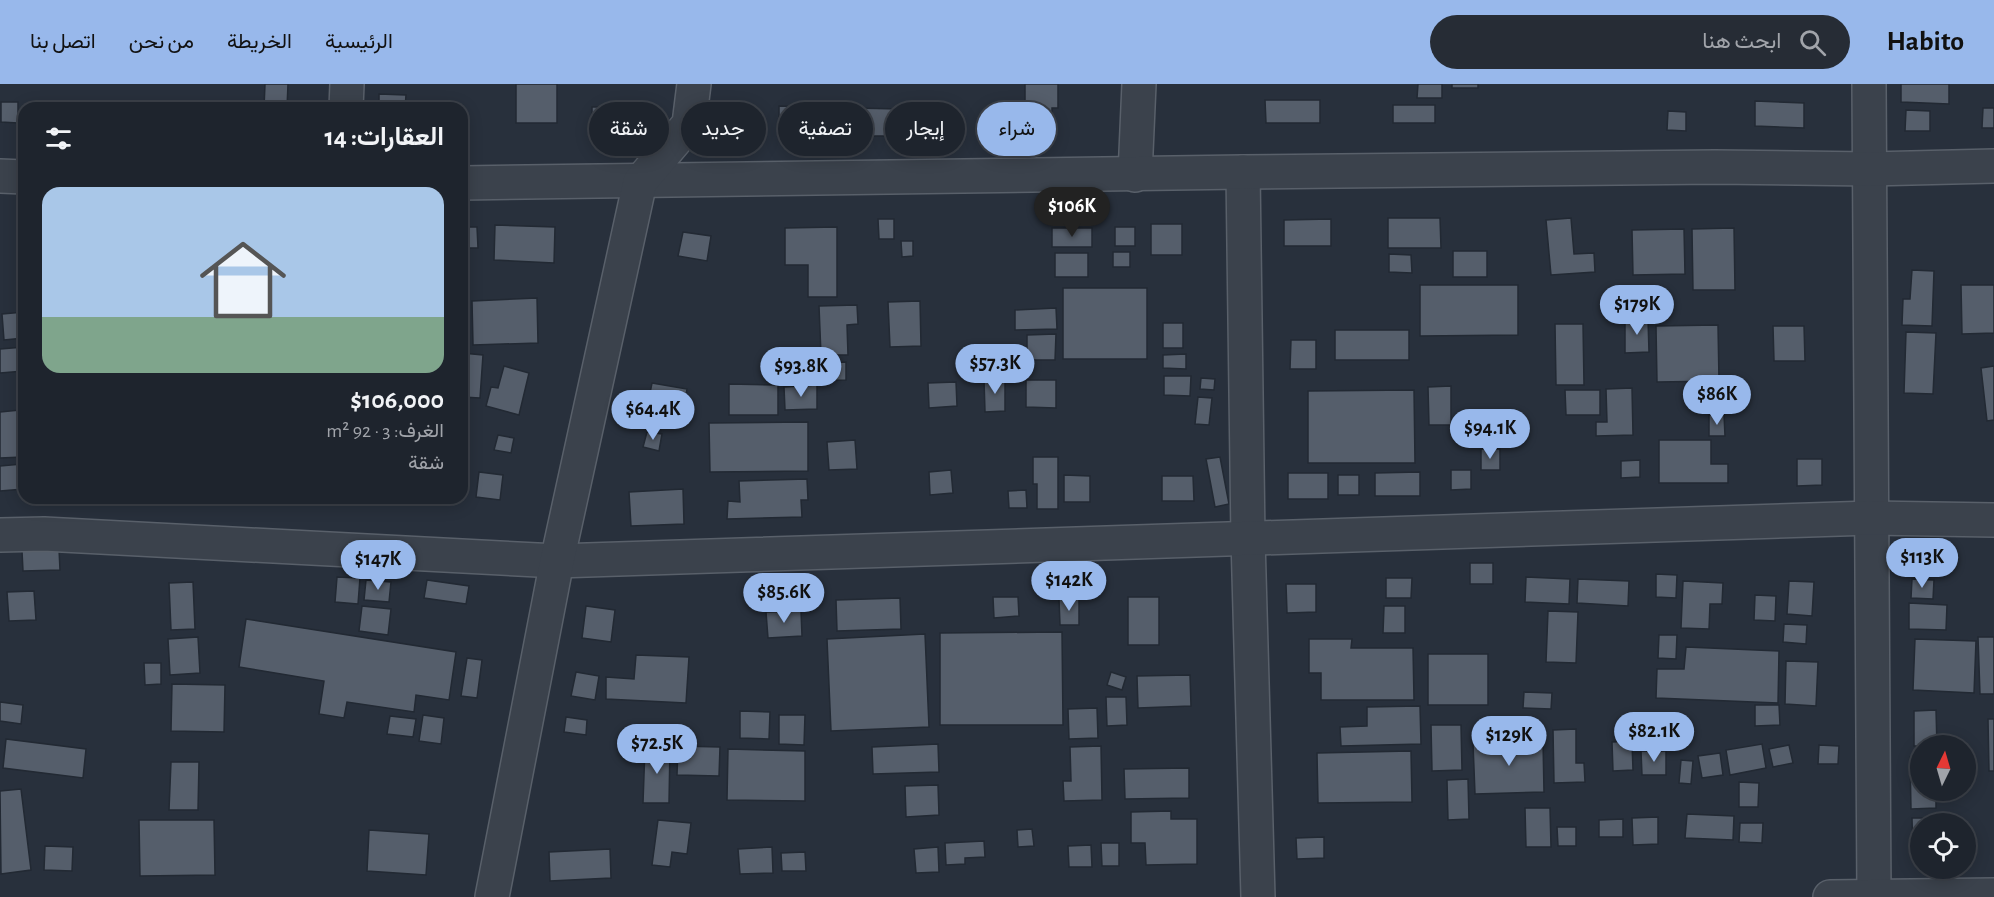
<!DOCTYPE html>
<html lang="ar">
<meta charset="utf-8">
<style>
body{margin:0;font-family:"Alegreya Sans",Vazirmatn,sans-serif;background:#262c35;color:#f1f3f6;direction:rtl;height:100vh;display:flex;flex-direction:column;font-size:22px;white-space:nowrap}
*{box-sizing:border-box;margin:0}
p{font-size:20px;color:#a1a4aa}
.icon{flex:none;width:33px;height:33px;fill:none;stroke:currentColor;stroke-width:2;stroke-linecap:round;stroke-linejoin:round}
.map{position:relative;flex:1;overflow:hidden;direction:ltr}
.details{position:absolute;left:18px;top:18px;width:450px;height:402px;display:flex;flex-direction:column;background:#1e242d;border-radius:18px;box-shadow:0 3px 15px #0003,0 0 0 2px #3c4149;direction:rtl}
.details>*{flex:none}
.banner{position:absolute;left:486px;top:18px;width:570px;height:54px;direction:rtl;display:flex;gap:12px}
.needle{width:39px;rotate:5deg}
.buttons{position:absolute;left:1910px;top:651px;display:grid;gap:12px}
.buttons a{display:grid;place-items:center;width:66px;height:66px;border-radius:50%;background:#1e242d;box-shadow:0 3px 15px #0003,0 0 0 2px #3c4149;font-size:30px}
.price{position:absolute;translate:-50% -51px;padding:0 14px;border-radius:21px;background:#98b8eb;color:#111;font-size:20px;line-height:39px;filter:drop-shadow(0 2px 3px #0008)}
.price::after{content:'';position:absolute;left:50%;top:36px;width:18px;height:14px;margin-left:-9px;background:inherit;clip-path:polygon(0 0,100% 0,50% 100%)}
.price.current{background:#222;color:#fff}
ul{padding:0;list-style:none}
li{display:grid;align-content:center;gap:12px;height:318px;padding:0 24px}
li span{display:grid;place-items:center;height:186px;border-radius:18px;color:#555}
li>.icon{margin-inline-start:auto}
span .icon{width:108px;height:108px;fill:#fffc;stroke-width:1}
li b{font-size:26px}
h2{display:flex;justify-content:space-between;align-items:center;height:72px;padding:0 24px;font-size:26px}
.tag{padding:0 21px;border-radius:27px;background:#1e242d;box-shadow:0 3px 15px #0003,0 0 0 2px #3c4149;font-size:21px;line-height:54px}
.tag.current{background:#98b8eb;color:#111}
header{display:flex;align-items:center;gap:36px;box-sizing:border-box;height:84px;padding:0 30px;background:#98b8eb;color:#111}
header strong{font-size:28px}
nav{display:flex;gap:33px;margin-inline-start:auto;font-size:21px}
.search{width:420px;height:54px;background:#262c35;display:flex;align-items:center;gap:15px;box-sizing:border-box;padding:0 21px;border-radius:33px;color:#a1a4aa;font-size:22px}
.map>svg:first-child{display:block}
</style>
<header>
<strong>Habito</strong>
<div class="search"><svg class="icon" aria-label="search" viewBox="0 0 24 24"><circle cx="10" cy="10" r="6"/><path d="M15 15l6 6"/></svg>ابحث هنا</div>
<nav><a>الرئيسية</a><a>الخريطة</a><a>من نحن</a><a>اتصل بنا</a></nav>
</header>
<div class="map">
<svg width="1994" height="813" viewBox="0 0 1994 813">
<rect width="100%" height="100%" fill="#28303c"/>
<!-- building -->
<g fill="#555e6b" stroke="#222933" stroke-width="1.5">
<polygon points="265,0 288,0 287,24 264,24"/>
<rect x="516" y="0" width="41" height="39"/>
<polygon points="1025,0 1058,0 1058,24 1052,24 1052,43 1025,43"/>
<polygon points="1418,0 1442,0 1442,14 1417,14"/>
<rect x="1452" y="0" width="26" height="4"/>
<polygon points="1901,0 1949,0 1949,20 1901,18"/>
<polygon points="379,10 406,11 405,24 379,24"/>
<polygon points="1265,16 1320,16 1320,39 1266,39"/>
<polygon points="1755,17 1804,19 1804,44 1755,42"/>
<polygon points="1,18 18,18 18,39 1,38"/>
<polygon points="163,18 196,18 196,24 164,24"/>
<rect x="1393" y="21" width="42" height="18"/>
<polygon points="779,22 809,23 809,48 779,48"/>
<polygon points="592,23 643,23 642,46 592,45"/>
<polygon points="854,24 900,25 900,52 853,52"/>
<polygon points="1983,24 1994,24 1994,44 1982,44"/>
<polygon points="1906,26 1930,27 1930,47 1905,47"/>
<polygon points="1668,27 1686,28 1686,47 1667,46"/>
<polygon points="1388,134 1440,134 1441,164 1388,164"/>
<polygon points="1571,134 1574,170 1594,169 1595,188 1551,191 1546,136"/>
<polygon points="878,135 894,135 894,155 879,155"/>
<polygon points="1331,135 1331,162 1284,162 1284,136"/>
<rect x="1151" y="140" width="31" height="31"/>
<polygon points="495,141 555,143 554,179 494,176"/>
<polygon points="462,143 477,143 478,164 462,164"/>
<polygon points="837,143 837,213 808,213 808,181 785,181 785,144"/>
<rect x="1115" y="143" width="20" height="19"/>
<rect x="1052" y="144" width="40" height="19"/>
<polygon points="1734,144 1735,206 1693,206 1692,145"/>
<polygon points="1684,145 1685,190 1633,191 1632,146"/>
<polygon points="683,148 711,152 707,177 678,172"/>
<polygon points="901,157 913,157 913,172 902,173"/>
<rect x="1453" y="167" width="34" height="26"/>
<rect x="1113" y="168" width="17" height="15"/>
<rect x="1055" y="169" width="33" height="24"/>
<polygon points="1389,170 1411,171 1412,189 1389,188"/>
<polygon points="1912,186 1934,187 1932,242 1902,241 1903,215 1910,215"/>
<polygon points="1420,201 1518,201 1518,251 1420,252"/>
<polygon points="1961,201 1994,201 1994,249 1962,250"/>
<rect x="1063" y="204" width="84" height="71"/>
<polygon points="462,210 464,210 465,260 462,260"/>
<polygon points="537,214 538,259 473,261 472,217"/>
<polygon points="920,217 921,262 890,263 888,218"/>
<polygon points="857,221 858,240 847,241 848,271 821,271 819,222"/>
<polygon points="1056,224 1057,245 1015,246 1015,226"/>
<polygon points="24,228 24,254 4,256 2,230"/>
<polygon points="1625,235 1648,235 1649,268 1625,269"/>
<rect x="1163" y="239" width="20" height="25"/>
<polygon points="1555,240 1583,240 1584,301 1556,301"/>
<polygon points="1718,241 1719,297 1657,298 1656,242"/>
<polygon points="1773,242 1804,242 1805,277 1774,277"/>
<rect x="1335" y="246" width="74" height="30"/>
<polygon points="1906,248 1936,249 1933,310 1904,309"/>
<polygon points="1056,250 1055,276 1027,276 1027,251"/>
<polygon points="1291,256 1316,256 1316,285 1290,285"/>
<polygon points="24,263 24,287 0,289 0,265"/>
<polygon points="462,269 483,271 480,314 462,313"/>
<polygon points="1186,270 1186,285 1163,284 1163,271"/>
<polygon points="808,272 809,296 789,297 787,273"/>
<polygon points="846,278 846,296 815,297 814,279"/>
<polygon points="504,282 529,289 519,331 486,322 491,303 498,304"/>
<polygon points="1994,282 1994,336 1987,337 1981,284"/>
<polygon points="1164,292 1191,292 1190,312 1164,311"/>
<polygon points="1201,294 1215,295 1214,306 1200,305"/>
<polygon points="984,295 1005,295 1005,327 985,328"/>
<polygon points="1026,296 1056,296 1056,324 1026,323"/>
<polygon points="956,298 957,322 929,324 928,299"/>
<polygon points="652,299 687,305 682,335 646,329"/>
<polygon points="729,300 778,301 778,331 729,331"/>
<polygon points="817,301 817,325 785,326 784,303"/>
<polygon points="1451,302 1451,341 1429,341 1428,303"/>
<polygon points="1632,304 1633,351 1596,352 1596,338 1607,338 1606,305"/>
<polygon points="1414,306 1415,379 1308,379 1308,307"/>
<polygon points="1565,306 1600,306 1600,331 1566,331"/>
<polygon points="1198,313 1212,314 1209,341 1195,340"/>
<polygon points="20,326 23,373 0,374 0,328"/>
<polygon points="1709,331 1724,331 1725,352 1709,352"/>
<polygon points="808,338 808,387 710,388 709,339"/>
<polygon points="647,348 662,350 659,367 643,363"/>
<polygon points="498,351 514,354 511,369 494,366"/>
<polygon points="855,356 857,385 829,386 827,358"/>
<polygon points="1659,356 1711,356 1711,380 1728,380 1728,399 1659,399"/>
<rect x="1481" y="365" width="19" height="21"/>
<polygon points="1033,373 1058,373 1058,425 1037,425 1037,400 1033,400"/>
<polygon points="1220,373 1229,420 1215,423 1206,375"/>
<polygon points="1797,375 1822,375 1822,401 1797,402"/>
<polygon points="1640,376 1640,393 1621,394 1621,377"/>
<polygon points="22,380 24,405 0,407 0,382"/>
<polygon points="951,386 953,409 930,411 929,388"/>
<polygon points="1451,386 1471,386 1471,405 1451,406"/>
<polygon points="479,388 503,391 500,416 476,413"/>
<polygon points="1420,388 1420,412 1375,412 1375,389"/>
<rect x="1288" y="389" width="40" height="26"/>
<polygon points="1064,391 1090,392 1090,418 1064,418"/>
<rect x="1338" y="391" width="21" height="20"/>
<polygon points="1162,392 1193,392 1194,417 1162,417"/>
<polygon points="807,395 808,416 801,416 802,433 727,435 728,417 740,418 739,397"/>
<polygon points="683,405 684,440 631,442 629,408"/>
<polygon points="1026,406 1027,424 1009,424 1008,407"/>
<polygon points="59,465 60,486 23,487 22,467"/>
<rect x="1470" y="479" width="23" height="21"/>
<polygon points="1656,490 1677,491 1676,514 1656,513"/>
<polygon points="337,493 360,494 358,520 335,518"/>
<polygon points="1526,493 1570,495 1569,520 1525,518"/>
<polygon points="1386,494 1412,494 1411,514 1386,514"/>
<polygon points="1578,495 1629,497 1628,522 1577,519"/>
<polygon points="1912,495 1934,496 1933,515 1911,514"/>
<polygon points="366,496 391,498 389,518 364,516"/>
<polygon points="427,496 469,502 466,520 424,514"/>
<polygon points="1683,497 1723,499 1722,520 1710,520 1709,545 1681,544"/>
<polygon points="1789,497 1814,498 1812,532 1787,530"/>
<polygon points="193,498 195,545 171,546 169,499"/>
<polygon points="1286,500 1316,500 1316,528 1287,529"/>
<polygon points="34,507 36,536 9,537 7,508"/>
<polygon points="1755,511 1776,512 1775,537 1754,536"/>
<polygon points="993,513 1018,513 1019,532 994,534"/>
<rect x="1128" y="513" width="31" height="48"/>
<polygon points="900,514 901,545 837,547 836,516"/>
<polygon points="1059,515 1079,515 1079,541 1060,541"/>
<polygon points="1909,519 1947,521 1946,546 1909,545"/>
<polygon points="362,522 391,525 388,551 359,547"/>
<polygon points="586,522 615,526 611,558 582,554"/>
<polygon points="1384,522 1405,522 1405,549 1383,549"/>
<polygon points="801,527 802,552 768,554 766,528"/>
<polygon points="1548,527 1578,528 1576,579 1546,578"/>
<polygon points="246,535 456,568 449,616 416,611 414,628 347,618 344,634 319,630 324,597 239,583"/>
<polygon points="1784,540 1807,541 1806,560 1783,558"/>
<polygon points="1062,548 1063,641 940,641 940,549"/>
<polygon points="925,550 929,643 831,647 827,555"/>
<polygon points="1659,551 1677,551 1676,575 1658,574"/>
<polygon points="198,553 200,589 170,591 168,555"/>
<polygon points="1978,553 1994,553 1994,610 1980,610"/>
<polygon points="1309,555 1352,555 1351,564 1413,564 1414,616 1321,616 1321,589 1309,589"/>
<polygon points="1915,555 1976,557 1974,609 1913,606"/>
<polygon points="1686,563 1779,567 1778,619 1656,614 1657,585 1684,585"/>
<rect x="1428" y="570" width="60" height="51"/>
<polygon points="636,571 689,573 686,619 606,615 606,593 634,595"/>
<polygon points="467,574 482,576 477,614 461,612"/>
<polygon points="1786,577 1818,578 1816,622 1785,620"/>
<polygon points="144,579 161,579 161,600 145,601"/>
<polygon points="576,588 599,592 595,616 571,612"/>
<polygon points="1111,588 1126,593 1122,606 1107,601"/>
<polygon points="1190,591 1191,622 1138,624 1137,592"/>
<polygon points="172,600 225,601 224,648 171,647"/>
<polygon points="1524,608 1552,609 1551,625 1523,624"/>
<polygon points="1106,613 1126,613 1127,641 1107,642"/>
<polygon points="0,618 23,621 21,640 0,637"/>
<polygon points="1755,621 1779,621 1780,641 1755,642"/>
<polygon points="1420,622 1421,660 1341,662 1340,643 1367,642 1367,623"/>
<polygon points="1097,624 1098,654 1069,655 1068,625"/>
<polygon points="1936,626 1937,662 1914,662 1914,627"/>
<polygon points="740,627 770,628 769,655 740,654"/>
<polygon points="423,631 444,634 441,660 419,657"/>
<polygon points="779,631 805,631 804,661 779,660"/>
<polygon points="390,632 416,635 413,653 387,650"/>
<polygon points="566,633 587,636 586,651 564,648"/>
<polygon points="1988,635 1994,635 1994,687 1989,687"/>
<polygon points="1431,641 1461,641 1462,686 1432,687"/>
<polygon points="1576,645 1576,679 1584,679 1585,698 1554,699 1553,646"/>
<polygon points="6,655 86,665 83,694 3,684"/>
<polygon points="1543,657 1544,708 1475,710 1473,659"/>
<polygon points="1632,657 1633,686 1613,687 1612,658"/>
<polygon points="938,660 939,688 873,690 872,663"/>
<polygon points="1762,660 1766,684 1730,691 1726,666"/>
<polygon points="1789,661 1793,679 1773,683 1769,665"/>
<polygon points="1819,661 1839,662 1838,680 1818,680"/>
<polygon points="678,662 720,663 719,692 677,691"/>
<polygon points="1101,662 1102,716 1064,717 1063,697 1071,697 1070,663"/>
<polygon points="645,663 670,663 669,719 643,719"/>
<polygon points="728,665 805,667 805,717 727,716"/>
<polygon points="1411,667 1412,718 1318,719 1317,669"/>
<polygon points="1641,667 1666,667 1666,691 1642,691"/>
<polygon points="1720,669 1723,691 1702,694 1698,672"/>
<polygon points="1910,673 1920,673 1920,706 1936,706 1936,724 1911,725"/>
<polygon points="1681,676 1693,677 1691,700 1679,699"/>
<polygon points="171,678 199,678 198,726 169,726"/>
<polygon points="1189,684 1189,714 1125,715 1124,685"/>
<polygon points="1468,695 1469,735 1448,736 1447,696"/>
<polygon points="1739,698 1759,699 1758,723 1739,723"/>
<polygon points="938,701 939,731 906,733 905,702"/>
<polygon points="21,705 31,786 1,790 0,707"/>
<polygon points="1525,724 1550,724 1551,763 1526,763"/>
<polygon points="1171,727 1171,735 1197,735 1197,780 1146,781 1145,759 1131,759 1131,728"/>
<polygon points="1687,730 1734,732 1733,756 1685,754"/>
<polygon points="1658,733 1658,760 1633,761 1632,734"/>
<polygon points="1912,734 1941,734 1941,740 1920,740 1920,773 1913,773"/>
<polygon points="1623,735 1623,753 1599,753 1599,736"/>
<polygon points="139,736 214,736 215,791 140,792"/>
<polygon points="658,736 691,739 687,770 672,768 670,783 652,781"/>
<polygon points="1740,739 1763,739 1762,759 1739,758"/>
<polygon points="1557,743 1576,743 1576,762 1558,762"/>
<polygon points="1032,745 1034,762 1018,763 1017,746"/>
<polygon points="369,746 429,750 426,791 367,787"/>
<polygon points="1324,753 1324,774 1297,775 1296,754"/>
<polygon points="984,757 985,773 965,774 965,780 946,781 945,759"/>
<polygon points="1101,759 1119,759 1119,782 1102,782"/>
<polygon points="1091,761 1092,783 1069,783 1068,762"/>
<polygon points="45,762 73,763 72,787 44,786"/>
<polygon points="772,763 773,789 740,790 738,765"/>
<polygon points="938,763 939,788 916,789 914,765"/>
<polygon points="610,765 611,794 550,797 549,768"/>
<polygon points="805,768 806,787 782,787 781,769"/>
</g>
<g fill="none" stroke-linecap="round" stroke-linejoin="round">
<defs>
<g id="minor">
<polyline points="1869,0 1874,813"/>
<polyline points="346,24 347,0"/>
<polyline points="1243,88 1248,455 1258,813"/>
<polyline points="1135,91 1139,0"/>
<polyline points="0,92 24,93"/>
<polyline points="462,99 1243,88 1715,83 1870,85 1994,82"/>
<polyline points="0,451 44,450 557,477 1871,434 1994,436"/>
<polyline points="492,813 557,477 640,98 689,40 694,0"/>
<polyline points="1830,813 1994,811"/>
</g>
</defs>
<!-- minor casing -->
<use href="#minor" stroke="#59606a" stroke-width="36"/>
<!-- minor -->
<use href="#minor" stroke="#3b424c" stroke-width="33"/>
</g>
</svg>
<div class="buttons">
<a><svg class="needle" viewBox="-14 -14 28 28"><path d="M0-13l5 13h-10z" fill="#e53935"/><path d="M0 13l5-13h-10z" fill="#a1a4aa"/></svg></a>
<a><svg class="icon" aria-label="locate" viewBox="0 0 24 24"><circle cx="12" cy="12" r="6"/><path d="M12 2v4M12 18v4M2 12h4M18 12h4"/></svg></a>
</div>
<b class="price current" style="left:1072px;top:154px">$106K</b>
<b class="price" style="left:1637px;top:252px">$179K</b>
<b class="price" style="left:995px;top:311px">$57.3K</b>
<b class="price" style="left:801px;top:314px">$93.8K</b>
<b class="price" style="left:1717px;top:342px">$86K</b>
<b class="price" style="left:653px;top:357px">$64.4K</b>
<b class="price" style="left:1490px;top:376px">$94.1K</b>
<b class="price" style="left:1922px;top:505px">$113K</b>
<b class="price" style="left:378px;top:507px">$147K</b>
<b class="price" style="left:1069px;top:528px">$142K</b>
<b class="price" style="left:784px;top:540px">$85.6K</b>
<b class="price" style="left:1654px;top:679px">$82.1K</b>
<b class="price" style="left:1509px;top:683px">$129K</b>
<b class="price" style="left:657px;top:691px">$72.5K</b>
<div class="banner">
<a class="tag current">شراء</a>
<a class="tag">إيجار</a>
<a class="tag">تصفية</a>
<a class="tag">جديد</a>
<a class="tag">شقة</a>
</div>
<section class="details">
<h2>العقارات: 14<svg class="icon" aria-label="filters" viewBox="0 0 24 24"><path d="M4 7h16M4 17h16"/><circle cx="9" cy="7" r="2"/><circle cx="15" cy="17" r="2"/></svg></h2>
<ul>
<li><span style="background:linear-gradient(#a9c7e8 70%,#7fa58c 0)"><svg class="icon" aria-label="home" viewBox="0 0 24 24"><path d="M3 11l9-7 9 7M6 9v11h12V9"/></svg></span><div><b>$106,000</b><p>الغرف: 3 · 92 m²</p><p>شقة</p></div></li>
</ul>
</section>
</div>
